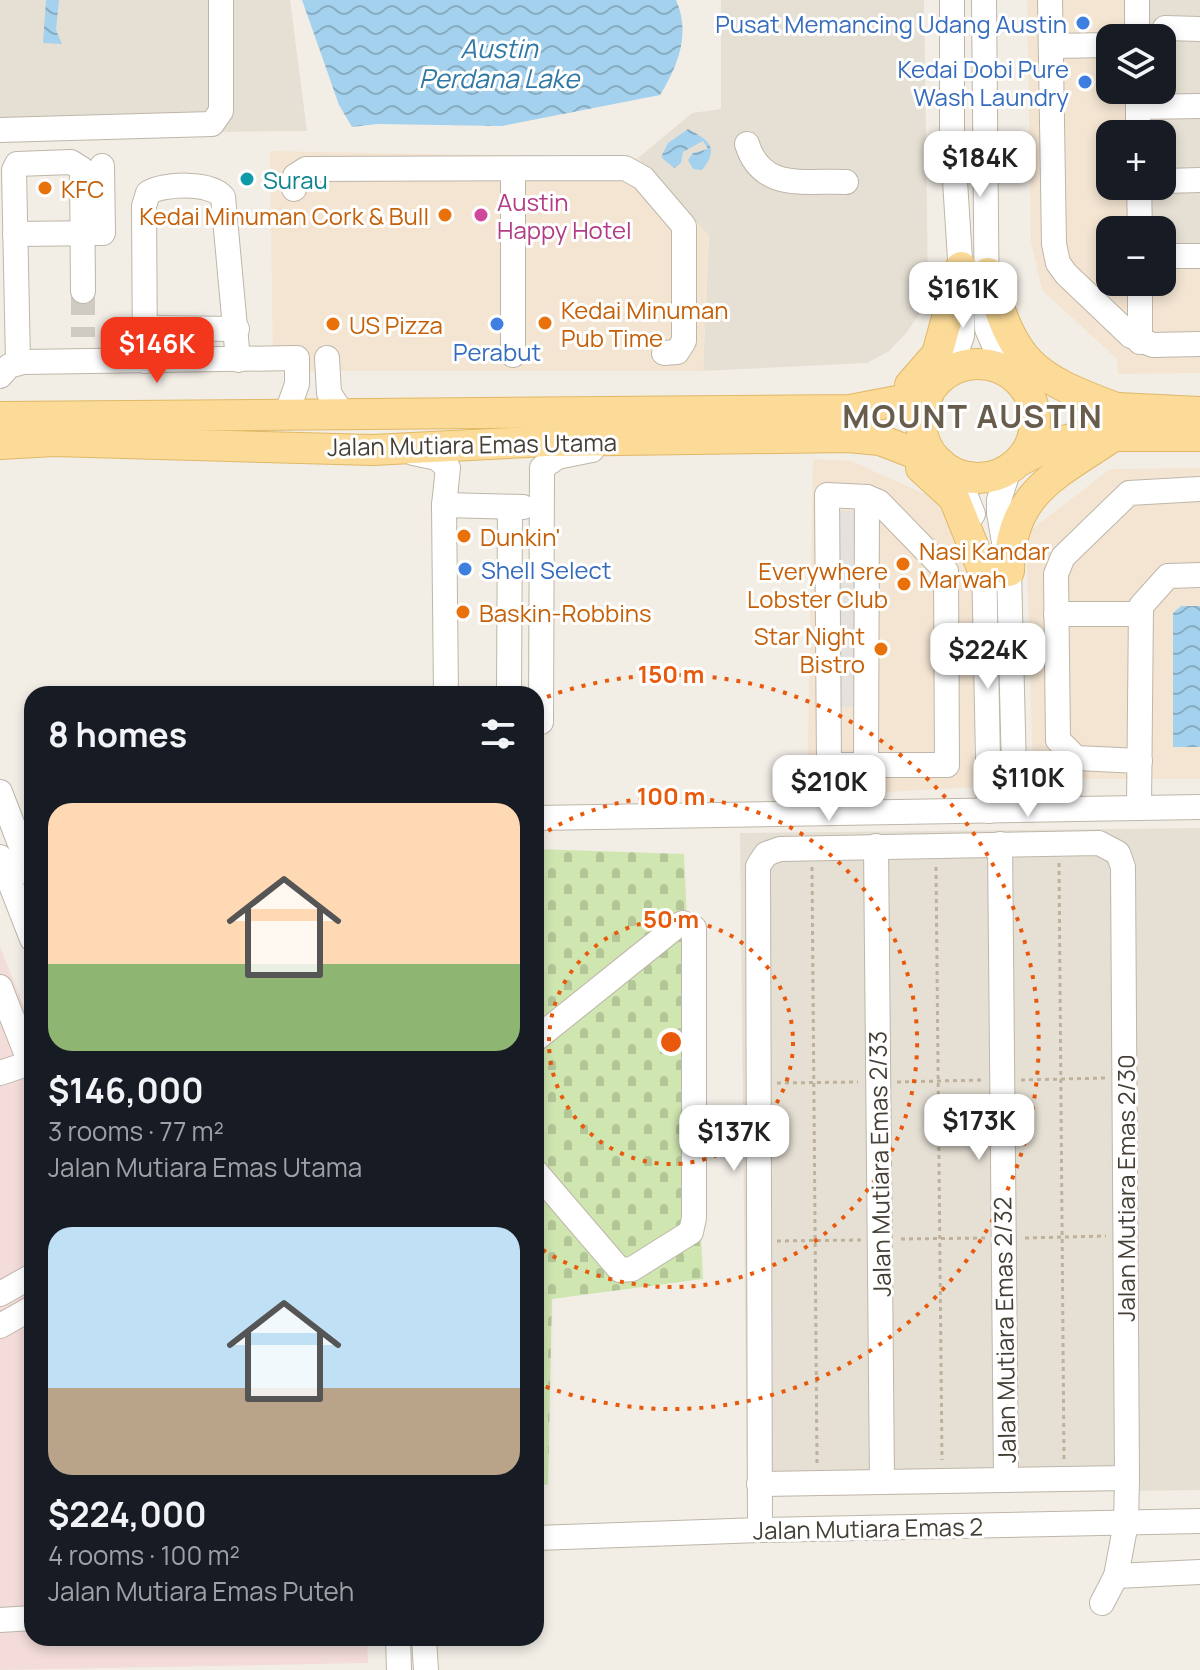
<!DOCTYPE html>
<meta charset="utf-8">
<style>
body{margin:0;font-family:Manrope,sans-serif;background:#242831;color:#f1f3f6;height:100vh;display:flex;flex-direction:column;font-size:30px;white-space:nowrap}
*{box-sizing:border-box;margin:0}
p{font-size:26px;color:#9ea1a6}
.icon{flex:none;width:44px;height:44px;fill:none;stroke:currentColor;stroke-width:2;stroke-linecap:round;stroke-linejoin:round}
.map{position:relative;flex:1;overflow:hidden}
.drawer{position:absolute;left:24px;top:686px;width:520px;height:960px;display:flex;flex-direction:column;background:#171b24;border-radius:24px;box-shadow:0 4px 12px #0003}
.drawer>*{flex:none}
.tools{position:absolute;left:1096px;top:24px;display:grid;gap:16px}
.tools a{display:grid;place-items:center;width:80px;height:80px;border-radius:16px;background:#171b24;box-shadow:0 4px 12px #0003;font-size:40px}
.price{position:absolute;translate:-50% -68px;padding:0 18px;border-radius:16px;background:#fff;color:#222;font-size:26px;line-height:52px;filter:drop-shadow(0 2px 4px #0008)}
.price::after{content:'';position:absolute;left:50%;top:48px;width:24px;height:18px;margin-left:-12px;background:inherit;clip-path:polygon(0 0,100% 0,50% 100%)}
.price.current{background:#f3371d;color:#fff}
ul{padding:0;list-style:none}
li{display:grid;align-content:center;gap:16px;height:424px;padding:0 24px}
li span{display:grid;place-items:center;height:248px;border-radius:24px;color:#555}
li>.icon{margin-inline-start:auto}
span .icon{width:144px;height:144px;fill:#fffc;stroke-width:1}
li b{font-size:34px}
h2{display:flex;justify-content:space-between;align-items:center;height:96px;padding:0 24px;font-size:34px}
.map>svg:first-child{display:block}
</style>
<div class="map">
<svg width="1200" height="1670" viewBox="0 0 1200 1670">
<defs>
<pattern id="cemetery-stones" width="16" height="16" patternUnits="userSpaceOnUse" patternTransform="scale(2)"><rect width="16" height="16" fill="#cfe6b0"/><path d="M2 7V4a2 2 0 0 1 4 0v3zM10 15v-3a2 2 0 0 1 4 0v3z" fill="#b3c698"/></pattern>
<pattern id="water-waves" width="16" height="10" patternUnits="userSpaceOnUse" patternTransform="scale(2)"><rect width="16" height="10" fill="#a4d2ee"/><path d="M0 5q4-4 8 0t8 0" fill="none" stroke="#87acc2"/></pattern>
</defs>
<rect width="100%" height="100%" fill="#f2eee6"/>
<!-- residential -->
<g fill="#e6e0d4">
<polygon points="0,0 290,0 307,131 0,134"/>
<polygon points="721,0 924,0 928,287 919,314 907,332 889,351 867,363 703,371 709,236 638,158 692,113 721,109"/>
<polygon points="1141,0 1200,0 1200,250 1162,250 1162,230 1143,230 1143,186 1162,186 1162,134 1142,134 1142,90 1162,90 1162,38 1141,38"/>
<polygon points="1200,828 1200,1490 747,1497 740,833"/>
</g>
<!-- commercial -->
<g fill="#f4e5d2">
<polygon points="1027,0 1141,0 1141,38 1110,38 1110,90 1142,90 1142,134 1110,134 1110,186 1143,186 1143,230 1110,230 1110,282 1162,282 1162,250 1200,250 1200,373 1118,374 1117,359 1042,290 1031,241"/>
<polygon points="270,151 638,158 709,236 703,371 273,371"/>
<polygon points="813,459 851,461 945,503 978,592 973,787 807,797"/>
<polygon points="1200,468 1200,779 1044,779 1033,769 1026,534 1110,469"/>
</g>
<!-- medical -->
<polygon fill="#f3dcda" points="0,947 32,1026 32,1638 367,1638 368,1663 0,1670"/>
<!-- cemetery -->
<polygon fill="url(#cemetery-stones)" points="536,849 684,854 703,1279 552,1299 548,1485 536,1484"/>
<!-- parking -->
<polygon fill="#e4e1de" points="833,511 857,511 858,707 835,707"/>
<!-- water -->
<g fill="url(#water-waves)">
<polygon points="46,0 59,0 56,30 62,44 43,43"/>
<path d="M302 0H676C691 33 678 66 660 95L502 126 377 124 352 127 339 105Z"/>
<path d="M688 129C709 140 720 148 702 170L693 169 688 160 693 153 708 149 703 141 683 152 681 163 674 168 661 157 668 143Z"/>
<polygon points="1181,606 1200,606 1200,747 1173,747 1173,613"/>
</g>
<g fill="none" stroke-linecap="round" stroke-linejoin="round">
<!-- minor-tunnel -->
<polyline stroke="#cfcbc3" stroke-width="24" stroke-dasharray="24 12" stroke-linecap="butt" points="83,291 83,337"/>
<defs>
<g id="minor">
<polyline points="984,0 987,329 1005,370"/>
<polyline points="1050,0 1054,244 1058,263 1066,274 1131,336 1153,345 1200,344"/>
<polyline points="1137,0 1137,38"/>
<polyline points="1165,28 1200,29"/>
<polyline points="1052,46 1110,45"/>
<polyline points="1138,92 1138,134"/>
<polyline points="1138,107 1200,106"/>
<polyline points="0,130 212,124 221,111 221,0"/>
<path d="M747 144C762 192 805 180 846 182"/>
<polyline points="1165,181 1200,180"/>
<polyline points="1139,186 1140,230"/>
<polyline points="294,189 295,176 306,169 625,168 643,178 684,226 684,341 677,352 664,353"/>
<polyline points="15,234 103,233 102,166"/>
<polyline points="1162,256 1200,256"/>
<polyline points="1140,282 1140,342"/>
<polyline points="146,328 237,329"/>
<polyline points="513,355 513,170"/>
<polyline points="327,358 329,393 343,415"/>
<path d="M145 361 144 206 148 193C164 183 211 182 223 197L238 360"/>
<polyline points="18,362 14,170 17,164 71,162 82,169 83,291"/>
<polyline points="949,372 962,336 963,306 952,134 952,0"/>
<polyline points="0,376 9,366 23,362 297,358 297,384 286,415"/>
<polyline points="413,453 437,458 448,468 444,505 446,694"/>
<polyline points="1009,469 999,500 999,513 1009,571 1015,810"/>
<polyline points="957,474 973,514"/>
<polygon points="827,495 867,497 879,502 946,571 947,765 829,765"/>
<polyline points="444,505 523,507"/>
<polyline points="984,557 989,811"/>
<polyline points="1056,614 1141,614"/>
<polyline points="509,694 510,507"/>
<polyline points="536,722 541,722 542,468 557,457 592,450"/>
<polyline points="1140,761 1076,758 1058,740 1056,574 1063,557 1129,493 1200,489"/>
<polyline points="866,766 867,497"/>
<polyline points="0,792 32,875"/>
<polyline points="1139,808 1141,606 1168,576 1200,575"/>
<polyline points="536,818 1200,807"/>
<polyline points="1000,844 1006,1480"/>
<polyline points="876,846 882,1482"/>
<polyline points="0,857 32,939"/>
<polyline points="0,987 30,1063 0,1073"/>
<polyline points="536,1039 677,926 683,923 694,928 694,1218 691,1232 632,1269 620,1270 536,1172"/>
<polyline points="0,1294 32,1276"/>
<polyline points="0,1326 32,1308"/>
<polyline points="759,1484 1127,1478"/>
<polyline points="760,1530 758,866 766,854 780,849 1099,843 1118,853 1123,867 1127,1478 1126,1523 1116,1576 1200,1572"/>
<polyline points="536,1538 760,1530 1200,1521"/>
<polyline points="1102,1603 1116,1576"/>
<polyline points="0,1620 32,1618"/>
<polyline points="398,1638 399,1670"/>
<polyline points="424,1638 426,1670"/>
</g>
<g id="major">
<path d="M988 273C1015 365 1030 376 1119 409"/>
<circle cx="978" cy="421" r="57"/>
<polyline points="910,385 937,354 961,267"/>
<polyline points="1098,407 1200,412"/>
<polyline points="0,417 850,410 928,395"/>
<polyline points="0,444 54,441 373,450 547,441 848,437 880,440 940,463"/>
<polyline points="1021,460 1055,443 1083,436 1200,436"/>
<polyline points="921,468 954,498 984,573"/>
<path d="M1009 571C1010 491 1057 475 1115 435"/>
</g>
</defs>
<!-- minor casing -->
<use href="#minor" stroke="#beb6a9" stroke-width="26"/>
<!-- major casing -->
<use href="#major" stroke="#e0b867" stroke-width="32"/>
<!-- path -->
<g stroke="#bfb19b" stroke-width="3" stroke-dasharray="4 4" stroke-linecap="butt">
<polyline points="1059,863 1064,1459"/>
<polyline points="812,867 817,1463"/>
<polyline points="936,867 942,1460"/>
<polyline points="1021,1080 1106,1078"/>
<polyline points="897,1082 982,1080"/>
<polyline points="777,1083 858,1082"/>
<polyline points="1025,1238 1106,1236"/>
<polyline points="901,1239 986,1238"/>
<polyline points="777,1241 862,1240"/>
</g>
<!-- minor -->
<use href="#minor" stroke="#fff" stroke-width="24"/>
<!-- major -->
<use href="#major" stroke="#fbdb97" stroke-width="30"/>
</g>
<!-- distance rings -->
<g fill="none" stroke="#e8590c" stroke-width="4" stroke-dasharray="4 8">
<circle cx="671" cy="1042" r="122"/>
<path d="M538 837A245 245 0 1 1 538 1247"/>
<path d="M536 701A367 367 0 1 1 536 1383"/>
</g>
<!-- markers -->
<g fill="#3f7fe0" stroke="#fff" stroke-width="3">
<circle cx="1083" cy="23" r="8"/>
<circle cx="1085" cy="82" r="8"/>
<circle cx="497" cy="324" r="8"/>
<circle cx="465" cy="569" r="8"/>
</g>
<circle fill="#0f9aa8" stroke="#fff" stroke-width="3" cx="247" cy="179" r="8"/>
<g fill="#e8710a" stroke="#fff" stroke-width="3">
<circle cx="45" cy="188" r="8"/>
<circle cx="445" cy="215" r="8"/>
<circle cx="545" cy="323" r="8"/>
<circle cx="333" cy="324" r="8"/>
<circle cx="464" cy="536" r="8"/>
<circle cx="903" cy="564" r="8"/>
<circle cx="904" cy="584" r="8"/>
<circle cx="463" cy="612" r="8"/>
<circle cx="881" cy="649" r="8"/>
</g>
<circle fill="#d1479c" stroke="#fff" stroke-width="3" cx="481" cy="215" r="8"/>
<g text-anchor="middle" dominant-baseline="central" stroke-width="6" stroke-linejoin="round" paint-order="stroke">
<!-- shop labels -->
<g font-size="24" fill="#366cbe" stroke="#fff" text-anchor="end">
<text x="1067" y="23">Pusat Memancing Udang Austin</text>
<text x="1069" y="68">Kedai Dobi Pure<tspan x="1069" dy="28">Wash Laundry</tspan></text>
<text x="497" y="351" text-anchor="middle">Perabut</text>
<text x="481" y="569" text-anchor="start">Shell Select</text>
</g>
<!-- culture labels -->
<g font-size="24" fill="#0d838f" stroke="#fff" text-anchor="start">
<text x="263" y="179">Surau</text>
</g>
<!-- food labels -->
<g font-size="24" fill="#c56008" stroke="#fff" text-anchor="start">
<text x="61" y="188">KFC</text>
<text x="429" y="215" text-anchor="end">Kedai Minuman Cork &amp; Bull</text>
<text x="561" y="309">Kedai Minuman<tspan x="561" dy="28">Pub Time</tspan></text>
<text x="349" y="324">US Pizza</text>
<text x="480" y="536">Dunkin'</text>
<text x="919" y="550">Nasi Kandar<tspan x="919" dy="28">Marwah</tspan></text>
<text x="888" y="570" text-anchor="end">Everywhere<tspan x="888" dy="28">Lobster Club</tspan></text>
<text x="479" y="612">Baskin-Robbins</text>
<text x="865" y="635" text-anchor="end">Star Night<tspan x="865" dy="28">Bistro</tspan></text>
</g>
<!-- hotel labels -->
<g font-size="24" fill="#b23c85" stroke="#fff" text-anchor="start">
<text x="497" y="201">Austin<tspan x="497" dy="28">Happy Hotel</tspan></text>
</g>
<!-- street labels -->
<g font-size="24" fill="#453f36" stroke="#fff">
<text transform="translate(472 444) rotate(-1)">Jalan Mutiara Emas Utama</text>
<text transform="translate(879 1164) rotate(-91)">Jalan Mutiara Emas 2/33</text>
<text transform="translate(1125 1188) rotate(-90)">Jalan Mutiara Emas 2/30</text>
<text transform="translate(1004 1330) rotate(-91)">Jalan Mutiara Emas 2/32</text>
<text transform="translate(868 1528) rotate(-1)">Jalan Mutiara Emas 2</text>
</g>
<!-- water labels -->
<g font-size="26" font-style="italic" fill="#3078a5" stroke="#fff">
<text x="499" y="48">Austin<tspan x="499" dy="30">Perdana Lake</tspan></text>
</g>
<!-- district labels -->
<g font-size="32" font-weight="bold" letter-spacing="2" fill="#685c4d" stroke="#fff">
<text x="973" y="416">MOUNT AUSTIN</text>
</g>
</g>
<circle cx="671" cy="1042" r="12" fill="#e8590c" stroke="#fff" stroke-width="4"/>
<g font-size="24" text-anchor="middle" font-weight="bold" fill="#e8590c" stroke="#fff" stroke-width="6" stroke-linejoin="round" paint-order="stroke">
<text x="671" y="683">150 m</text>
<text x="671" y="805">100 m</text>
<text x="671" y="928">50 m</text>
</g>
</svg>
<div class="tools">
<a><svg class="icon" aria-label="layers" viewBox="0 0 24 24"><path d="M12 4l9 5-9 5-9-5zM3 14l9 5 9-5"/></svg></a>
<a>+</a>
<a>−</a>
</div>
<b class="price" style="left:980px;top:199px">$184K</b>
<b class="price" style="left:963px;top:330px">$161K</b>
<b class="price current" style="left:157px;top:385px">$146K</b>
<b class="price" style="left:988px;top:691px">$224K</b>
<b class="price" style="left:1028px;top:819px">$110K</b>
<b class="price" style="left:829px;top:823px">$210K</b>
<b class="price" style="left:979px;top:1162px">$173K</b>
<b class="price" style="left:734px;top:1173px">$137K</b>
<section class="drawer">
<h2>8 homes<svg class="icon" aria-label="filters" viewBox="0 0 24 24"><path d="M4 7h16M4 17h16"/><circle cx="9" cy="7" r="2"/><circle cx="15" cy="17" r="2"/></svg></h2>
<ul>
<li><span style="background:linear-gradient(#ffd9b3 65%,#8fb573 0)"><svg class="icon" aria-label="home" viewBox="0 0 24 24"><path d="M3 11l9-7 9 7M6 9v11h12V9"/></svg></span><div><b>$146,000</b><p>3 rooms · 77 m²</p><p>Jalan Mutiara Emas Utama</p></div></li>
<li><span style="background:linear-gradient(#bfe0f5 65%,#b9a48a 0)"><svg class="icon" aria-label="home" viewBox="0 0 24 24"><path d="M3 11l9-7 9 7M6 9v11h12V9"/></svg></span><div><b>$224,000</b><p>4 rooms · 100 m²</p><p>Jalan Mutiara Emas Puteh</p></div></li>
</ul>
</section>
</div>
